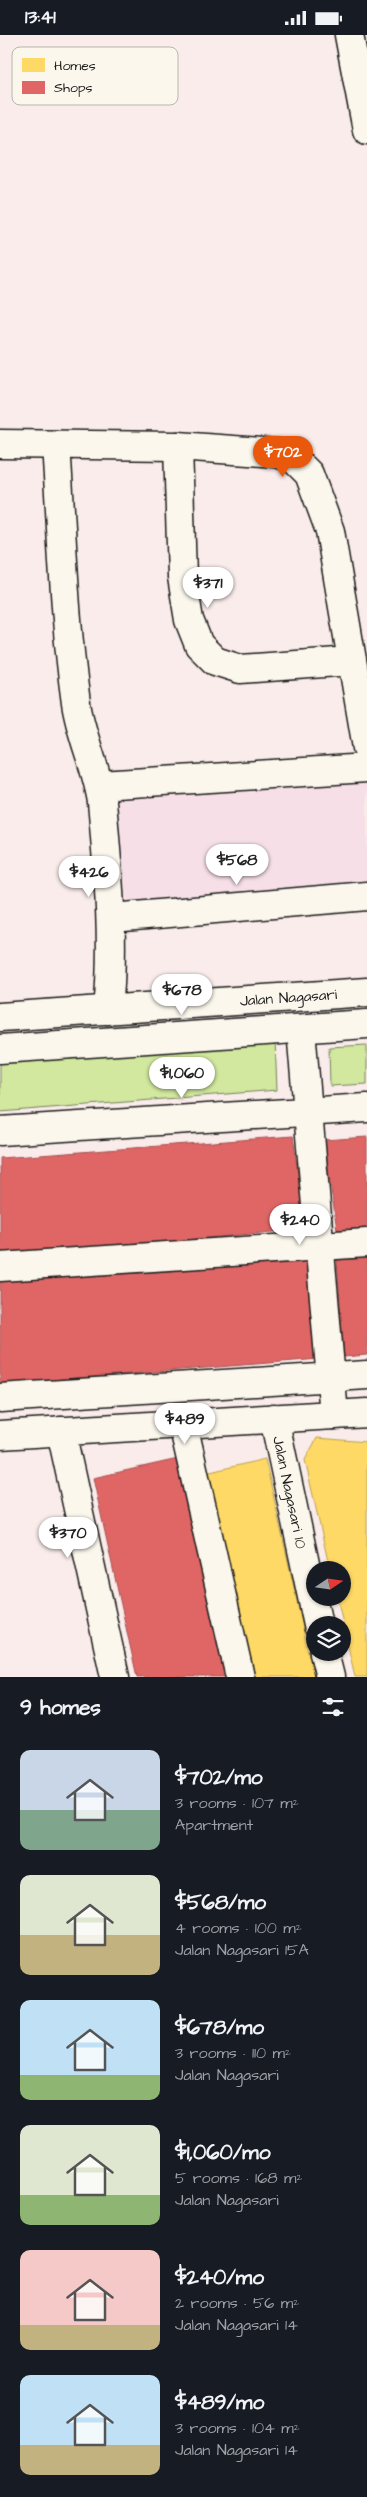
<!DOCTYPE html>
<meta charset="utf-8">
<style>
body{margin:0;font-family:"Architects Daughter",sans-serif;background:#20242c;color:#f1f3f6;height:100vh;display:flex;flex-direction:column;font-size:19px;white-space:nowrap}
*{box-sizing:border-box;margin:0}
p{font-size:16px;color:#9ea1a6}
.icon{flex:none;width:28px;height:28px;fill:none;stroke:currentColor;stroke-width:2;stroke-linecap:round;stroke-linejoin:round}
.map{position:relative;height:1642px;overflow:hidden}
.drawer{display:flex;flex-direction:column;background:#171b24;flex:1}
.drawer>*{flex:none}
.needle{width:32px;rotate:77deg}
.fabs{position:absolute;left:306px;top:1526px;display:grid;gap:10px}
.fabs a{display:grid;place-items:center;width:45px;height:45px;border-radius:50%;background:#171b24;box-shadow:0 1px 4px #0004;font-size:25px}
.price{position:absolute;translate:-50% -42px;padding:0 11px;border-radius:18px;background:#fff;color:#222;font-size:16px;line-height:32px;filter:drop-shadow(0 1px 2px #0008)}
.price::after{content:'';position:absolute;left:50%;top:30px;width:15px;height:11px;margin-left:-8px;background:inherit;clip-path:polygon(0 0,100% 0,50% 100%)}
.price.selected{background:#ea580c;color:#fff}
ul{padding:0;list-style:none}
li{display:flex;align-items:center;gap:15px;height:125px;padding:0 20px}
li span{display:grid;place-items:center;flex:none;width:140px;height:100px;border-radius:10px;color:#555}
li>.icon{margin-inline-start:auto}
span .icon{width:60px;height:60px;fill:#fffc;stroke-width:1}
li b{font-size:21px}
h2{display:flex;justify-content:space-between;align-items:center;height:60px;padding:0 20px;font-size:21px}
.status{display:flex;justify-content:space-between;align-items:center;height:35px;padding:0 25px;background:#171b24;direction:ltr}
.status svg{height:14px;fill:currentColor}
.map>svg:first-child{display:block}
</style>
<div class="status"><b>13:41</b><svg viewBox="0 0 49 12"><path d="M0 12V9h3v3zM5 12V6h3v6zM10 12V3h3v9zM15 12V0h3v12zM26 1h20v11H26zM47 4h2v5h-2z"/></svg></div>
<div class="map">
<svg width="367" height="1642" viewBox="0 0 367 1642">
<rect width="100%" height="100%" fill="#f9ecea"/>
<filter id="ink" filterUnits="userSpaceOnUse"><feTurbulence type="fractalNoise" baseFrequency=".02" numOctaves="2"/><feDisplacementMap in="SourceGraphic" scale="10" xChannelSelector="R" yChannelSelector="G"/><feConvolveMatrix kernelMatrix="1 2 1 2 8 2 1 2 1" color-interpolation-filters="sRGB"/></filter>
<g filter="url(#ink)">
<!-- built -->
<polygon fill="#f7dfe8" points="367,724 367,869 103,893 89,744"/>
<!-- green -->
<g fill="#d1e89e" stroke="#76825d">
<polygon points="275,1005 277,1055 0,1077 0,1028"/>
<polygon points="367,1010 367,1049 330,1051 329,1012"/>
</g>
<!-- homes -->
<g fill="#ffd966" stroke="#bba050">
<polygon points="317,1403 367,1407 367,1642 355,1642 337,1562 342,1562 342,1535 330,1535 305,1425"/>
<polygon points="265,1424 314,1642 252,1642 206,1438"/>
</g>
<!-- shops -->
<g fill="#e06666" stroke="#a55050">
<polygon points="293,1101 305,1194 0,1222 0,1123"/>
<polygon points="367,1102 367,1193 337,1195 324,1105"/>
<polygon points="309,1222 320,1324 0,1349 0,1245"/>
<polygon points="367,1223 367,1320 344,1322 337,1225"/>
<polygon points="178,1424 227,1642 137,1642 93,1443"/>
</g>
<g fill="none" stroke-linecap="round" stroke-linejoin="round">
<defs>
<g id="minor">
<polyline points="349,0 367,95"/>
<polyline points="0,409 178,411 277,418 294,424 309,439 330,496 367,713"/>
<path d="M56 410C62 496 64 583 76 668 81 702 97 733 102 767 108 837 115 905 108 975"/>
<polyline points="178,411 182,542 189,585 199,610 215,626 240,634 352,626"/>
<polyline points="100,750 367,733"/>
<polyline points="112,883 367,861"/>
<path id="s1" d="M0 982 367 957"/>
<polyline points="301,995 334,1380"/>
<polyline points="0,1014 367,989"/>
<polyline points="0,1096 367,1073"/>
<polyline points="0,1232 367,1208"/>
<polyline points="0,1363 367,1340"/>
<path id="s2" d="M274 1383 318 1590"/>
<polyline points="183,1389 240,1642"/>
<polyline points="61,1396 115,1642"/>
<polyline points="0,1400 367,1378"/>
<polyline points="324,1618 330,1642"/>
</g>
</defs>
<!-- minor casing -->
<use href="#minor" stroke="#1c1c1c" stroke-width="31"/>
<!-- minor -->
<use href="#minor" stroke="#fbf7ec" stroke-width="28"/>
</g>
</g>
<g text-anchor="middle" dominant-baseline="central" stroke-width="5" stroke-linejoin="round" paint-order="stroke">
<!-- street labels -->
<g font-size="15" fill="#1c1c1c" stroke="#fbf7ec">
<text stroke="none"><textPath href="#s1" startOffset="289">Jalan Nagasari</textPath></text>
<text stroke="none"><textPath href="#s2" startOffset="76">Jalan Nagasari 10</textPath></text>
</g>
</g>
<!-- legend -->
<rect x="12" y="12" width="166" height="58" rx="8" fill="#fbf7ec" stroke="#b8b5ae" stroke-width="1"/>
<rect x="22" y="23" width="23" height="14" fill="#ffd966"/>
<rect x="22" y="46" width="23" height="13" fill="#e06666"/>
<g font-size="14" fill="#1c1c1c">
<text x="54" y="35">Homes</text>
<text x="54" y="57">Shops</text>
</g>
</svg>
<div class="fabs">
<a><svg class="needle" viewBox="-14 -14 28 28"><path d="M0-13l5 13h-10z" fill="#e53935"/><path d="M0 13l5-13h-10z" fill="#9ea1a6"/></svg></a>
<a><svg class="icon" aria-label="layers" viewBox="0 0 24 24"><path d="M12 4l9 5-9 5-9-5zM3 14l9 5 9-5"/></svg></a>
</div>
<b class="price selected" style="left:283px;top:443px">$702</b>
<b class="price" style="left:208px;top:574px">$371</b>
<b class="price" style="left:237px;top:851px">$568</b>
<b class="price" style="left:89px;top:863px">$426</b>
<b class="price" style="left:182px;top:981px">$678</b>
<b class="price" style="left:182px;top:1064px">$1,060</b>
<b class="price" style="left:300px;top:1211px">$240</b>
<b class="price" style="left:185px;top:1410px">$489</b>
<b class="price" style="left:68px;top:1524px">$370</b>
</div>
<section class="drawer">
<h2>9 homes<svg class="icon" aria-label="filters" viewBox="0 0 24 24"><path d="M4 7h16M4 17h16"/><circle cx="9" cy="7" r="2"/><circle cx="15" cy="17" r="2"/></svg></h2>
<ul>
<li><span style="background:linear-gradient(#c9d6e8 60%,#7fa58c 0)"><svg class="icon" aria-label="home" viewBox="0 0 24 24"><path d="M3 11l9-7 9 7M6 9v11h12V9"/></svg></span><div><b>$702/mo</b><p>3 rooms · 107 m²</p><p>Apartment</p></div></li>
<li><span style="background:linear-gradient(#dfe7d0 60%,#c2b280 0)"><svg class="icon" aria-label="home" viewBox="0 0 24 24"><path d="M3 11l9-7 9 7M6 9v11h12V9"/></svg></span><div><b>$568/mo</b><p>4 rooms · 100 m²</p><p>Jalan Nagasari 15A</p></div></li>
<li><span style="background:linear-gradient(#bfe0f5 75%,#8fb573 0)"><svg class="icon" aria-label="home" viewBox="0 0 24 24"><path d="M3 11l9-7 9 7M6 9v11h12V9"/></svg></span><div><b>$678/mo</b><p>3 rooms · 110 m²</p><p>Jalan Nagasari</p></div></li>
<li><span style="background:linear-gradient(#dfe7d0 70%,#8fb573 0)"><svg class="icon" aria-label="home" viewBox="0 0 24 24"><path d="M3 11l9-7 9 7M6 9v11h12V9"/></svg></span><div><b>$1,060/mo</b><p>5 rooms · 168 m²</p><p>Jalan Nagasari</p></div></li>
<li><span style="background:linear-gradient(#f6c9c9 75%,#c2b280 0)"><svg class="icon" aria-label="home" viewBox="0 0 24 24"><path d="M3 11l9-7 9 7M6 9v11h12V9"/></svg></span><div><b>$240/mo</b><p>2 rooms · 56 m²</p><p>Jalan Nagasari 14</p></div></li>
<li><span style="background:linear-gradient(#bfe0f5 70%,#c2b280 0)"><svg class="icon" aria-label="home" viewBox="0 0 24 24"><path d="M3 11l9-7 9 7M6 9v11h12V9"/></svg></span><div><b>$489/mo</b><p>3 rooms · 104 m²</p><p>Jalan Nagasari 14</p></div></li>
</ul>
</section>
